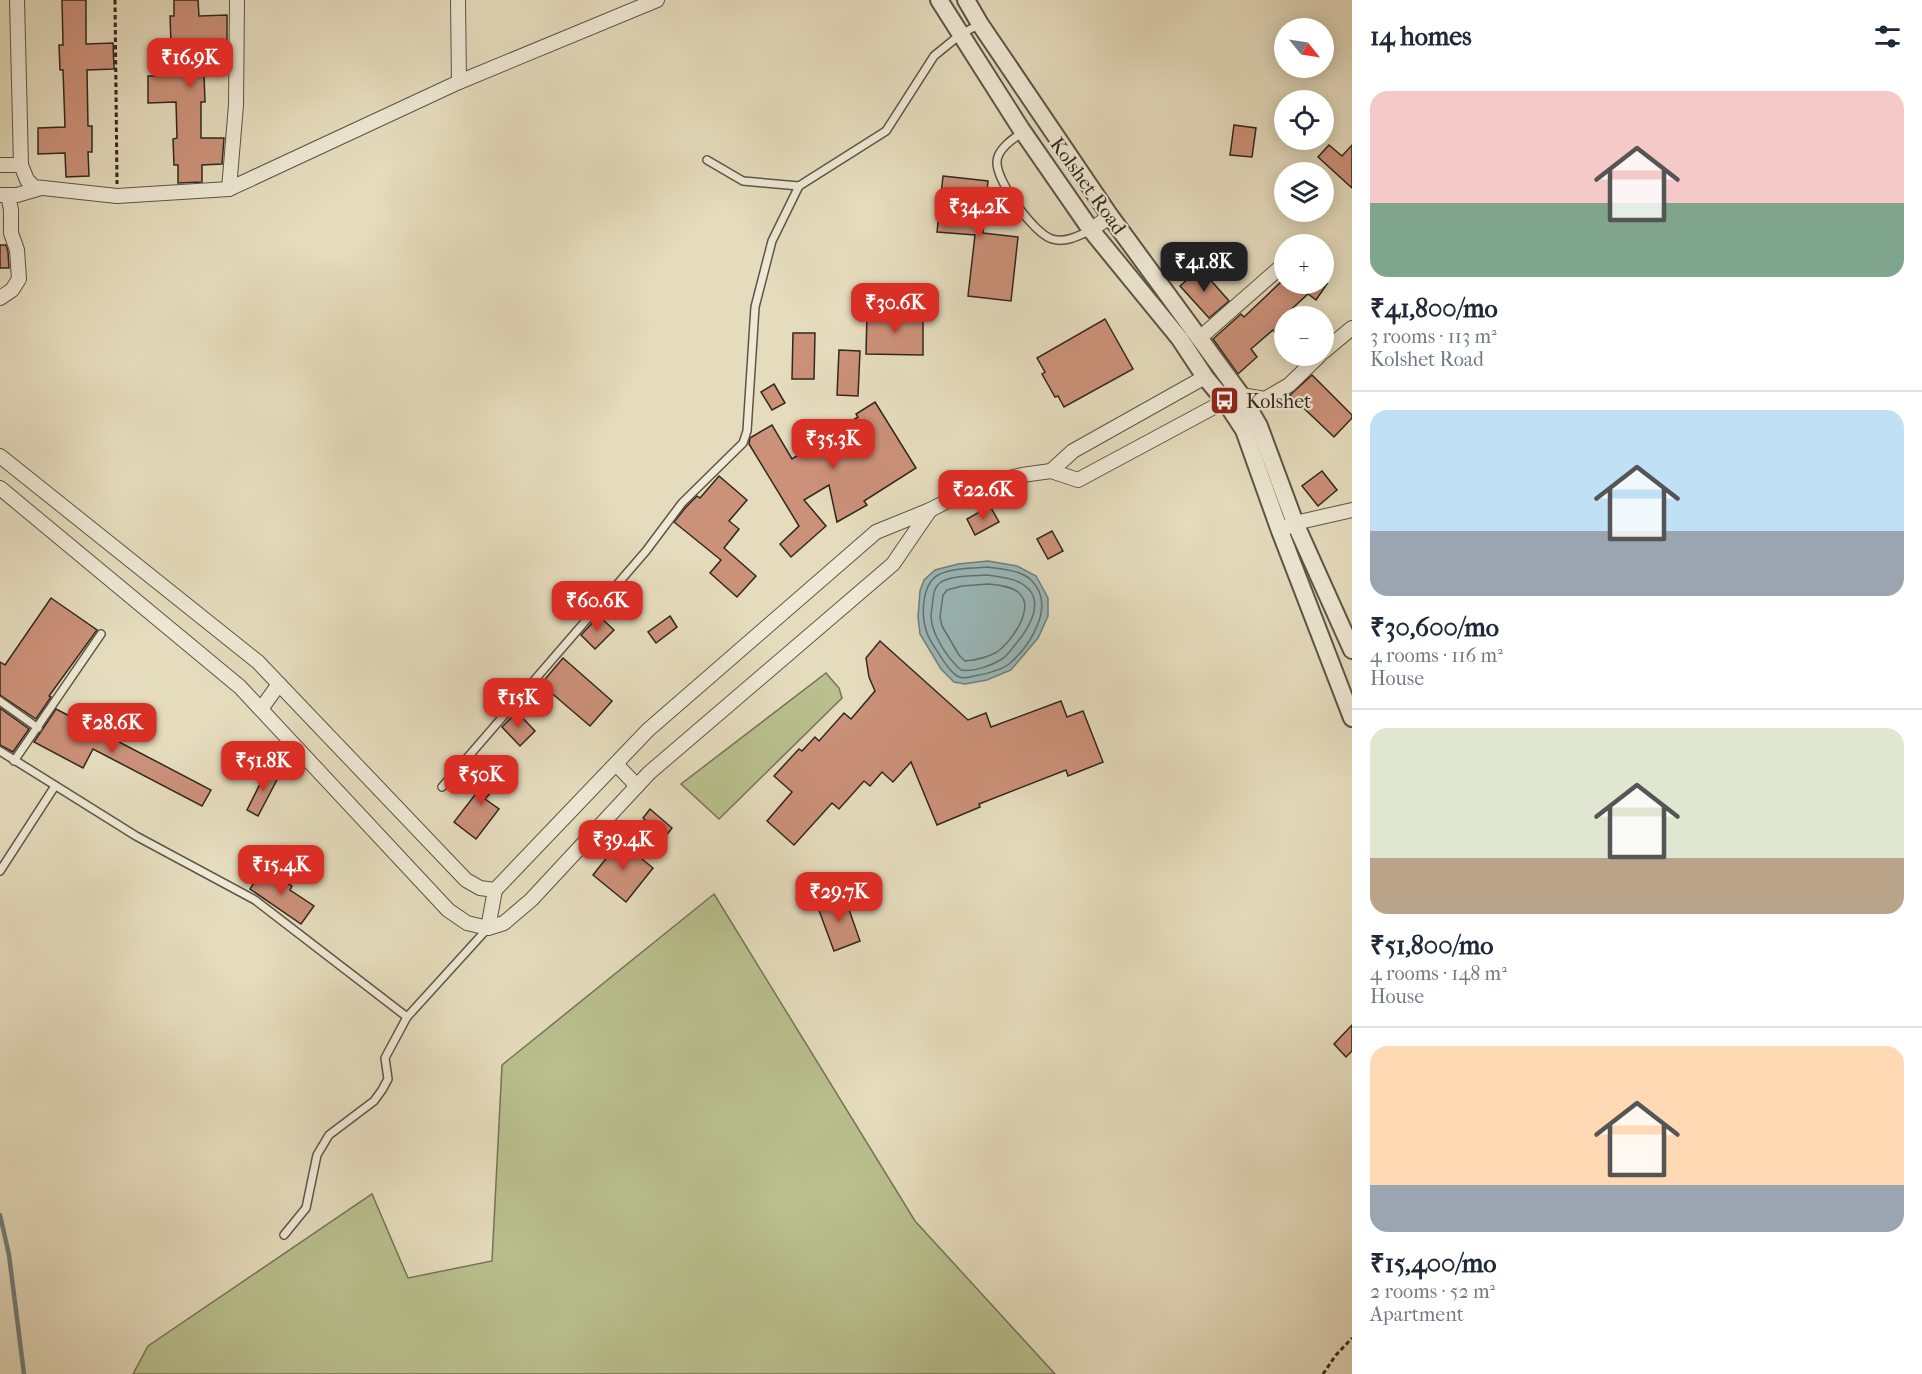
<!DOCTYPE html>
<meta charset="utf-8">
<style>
body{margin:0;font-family:"IM FELL French Canon",serif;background:#f2f2f3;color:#1f2937;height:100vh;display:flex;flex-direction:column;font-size:22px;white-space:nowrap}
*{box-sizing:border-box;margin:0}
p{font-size:20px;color:#747a83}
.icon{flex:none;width:33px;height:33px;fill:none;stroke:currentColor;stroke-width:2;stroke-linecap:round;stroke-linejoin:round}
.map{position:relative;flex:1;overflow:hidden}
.panel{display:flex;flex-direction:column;background:#fff;width:570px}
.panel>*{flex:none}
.needle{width:39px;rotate:120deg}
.buttons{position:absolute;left:1274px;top:18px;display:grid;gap:12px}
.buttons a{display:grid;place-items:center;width:60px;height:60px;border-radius:50%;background:#fff;box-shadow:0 3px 15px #0003;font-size:30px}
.price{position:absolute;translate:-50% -51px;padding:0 14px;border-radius:12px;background:#d93025;color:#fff;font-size:20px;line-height:39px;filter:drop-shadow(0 2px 3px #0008)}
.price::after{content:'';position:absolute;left:50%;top:36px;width:18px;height:14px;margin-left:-9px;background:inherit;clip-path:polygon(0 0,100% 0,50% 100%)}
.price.active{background:#222;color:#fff}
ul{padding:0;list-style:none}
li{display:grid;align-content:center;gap:12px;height:318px;padding:0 18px}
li+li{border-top:2px solid #e0e1e3}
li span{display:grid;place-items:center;height:186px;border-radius:18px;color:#555}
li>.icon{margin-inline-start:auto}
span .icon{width:108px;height:108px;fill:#fffc;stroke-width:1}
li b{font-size:26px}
h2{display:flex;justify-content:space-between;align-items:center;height:72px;padding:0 18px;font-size:26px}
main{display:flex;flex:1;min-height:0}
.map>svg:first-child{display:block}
</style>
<main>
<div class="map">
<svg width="1352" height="1374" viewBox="0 0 1352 1374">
<rect width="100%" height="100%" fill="#e5dcbd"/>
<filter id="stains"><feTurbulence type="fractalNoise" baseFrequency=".00333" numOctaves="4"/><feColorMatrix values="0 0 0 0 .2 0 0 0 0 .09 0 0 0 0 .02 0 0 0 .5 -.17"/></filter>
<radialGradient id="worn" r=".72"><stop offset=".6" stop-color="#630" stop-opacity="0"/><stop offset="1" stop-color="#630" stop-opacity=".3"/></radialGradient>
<!-- green -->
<g fill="#b9bf8e" stroke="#747456" stroke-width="1.5">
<polygon points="826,673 839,688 842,698 719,819 681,784"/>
<polygon points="714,894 915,1221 1055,1374 133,1374 148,1346 372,1194 408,1278 492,1261 502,1065"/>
</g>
<!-- water -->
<polygon fill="#9ab9bb" stroke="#707f7c" stroke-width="1.5" points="988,561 1017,566 1036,576 1048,598 1048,616 1038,638 1011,670 987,680 965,684 954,682 941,669 920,634 918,617 920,591 924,580 935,570 958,564"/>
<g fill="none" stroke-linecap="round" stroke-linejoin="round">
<!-- shore -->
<g stroke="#65706c" stroke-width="1.5">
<path d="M988 567C1001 569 1021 570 1031 580 1057 605 1030 646 1009 664 1000 671 985 674 974 676 968 678 962 679 957 676 949 671 944 662 939 654 935 647 928 639 926 630 921 615 922 584 938 575 952 568 973 568 988 567Z"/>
<path d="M988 575C1000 577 1014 578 1024 585 1047 601 1028 630 1014 646 1011 650 1007 656 1002 659 991 666 974 672 961 670 948 659 932 635 931 617 931 611 933 604 933 598 934 592 935 586 941 582 954 575 974 576 988 575Z"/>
<path d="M988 584C997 585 1012 586 1019 593 1036 608 1011 642 997 652 988 657 976 660 965 661L959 655 942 626 940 617 943 595 947 590 962 586Z"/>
</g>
<!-- stream -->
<polyline stroke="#707f7c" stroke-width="4.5" points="0,1215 9,1255 24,1374"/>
</g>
<!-- building -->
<g fill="#cc9179" stroke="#30281e" stroke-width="1.5">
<polygon points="62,0 86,0 86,44 113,43 114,69 87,70 88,126 92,126 92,152 88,152 89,176 66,177 65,153 38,154 38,128 65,127 63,70 60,70 59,45 63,45"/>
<polygon points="174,0 198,0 199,16 227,15 227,42 200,42 200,75 204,75 205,102 201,102 201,138 224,138 222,164 202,165 202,182 178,183 178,165 174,165 173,139 177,138 176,102 148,103 148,76 176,76 175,43 171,43 170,16 174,16"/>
<polygon points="1234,125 1256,128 1252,157 1230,155"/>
<polygon points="1329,145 1342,156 1352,145 1352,188 1318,157"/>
<polygon points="943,176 988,181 983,233 1018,237 1011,301 968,296 975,235 937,232"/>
<polygon points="0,245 6,245 8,252 9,268 0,268"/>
<polygon points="1200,268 1229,301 1209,318 1180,286"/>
<polygon points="1283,280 1284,284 1327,284 1316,300 1308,294 1284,316 1284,343 1273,330 1251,349 1257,357 1238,374 1213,339 1241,314 1244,317"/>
<polygon points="867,313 923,314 923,355 866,354"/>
<polygon points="1105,319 1133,369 1064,407 1058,396 1055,397 1042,374 1045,372 1037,358"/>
<polygon points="793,333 815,333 814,379 792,379"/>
<polygon points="839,350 860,351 858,396 837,395"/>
<polygon points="1312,375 1352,415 1352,418 1334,437 1290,395"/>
<polygon points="774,384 785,403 772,410 761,392"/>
<polygon points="875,402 916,468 864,501 867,505 837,522 829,485 804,500 826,526 791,557 780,544 799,526 749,444 750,438 772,425 792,459 858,417 856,414"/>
<polygon points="1322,471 1337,490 1318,506 1302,486"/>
<polygon points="719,476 747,500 729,521 739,529 724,548 756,576 737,597 710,573 721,560 674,522 686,507 697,496 700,498"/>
<polygon points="990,506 999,522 975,535 967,519"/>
<polygon points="1052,531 1063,551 1048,559 1037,539"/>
<polygon points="51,598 97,630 49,696 51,697 36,719 0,695 0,662 5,665"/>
<polygon points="599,616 614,630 595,649 581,635"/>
<polygon points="670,616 677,627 656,643 648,632"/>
<polygon points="880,641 968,720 986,713 991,727 1061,701 1067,717 1083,711 1103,762 1068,776 1066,770 979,804 980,807 937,825 911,762 893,782 882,772 870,786 864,781 839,809 832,803 794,845 767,821 792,792 774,776 799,749 802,751 815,737 819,741 844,713 851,719 875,691 869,677 866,658"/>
<polygon points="563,658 612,701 590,726 541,684"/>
<polygon points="0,708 29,729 13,752 0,745"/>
<polygon points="56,709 211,790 202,806 93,749 83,768 34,742"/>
<polygon points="517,712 535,731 520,746 502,727"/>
<polygon points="498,765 507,775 485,799 499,809 476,839 454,822"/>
<polygon points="268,768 280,774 258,816 247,810"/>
<polygon points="650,809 672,828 665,837 643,818"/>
<polygon points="620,841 653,868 626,902 593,875"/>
<polygon points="263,868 292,886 290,890 314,906 301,924 250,889"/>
<polygon points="844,895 860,941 834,951 817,905"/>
<polygon points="1352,1025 1352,1051 1346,1057 1334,1044"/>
</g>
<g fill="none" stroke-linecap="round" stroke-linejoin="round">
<defs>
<g id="service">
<path d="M1023 132C1014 138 997 149 997 162 996 181 1034 234 1052 239 1066 243 1078 236 1091 230"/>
<polyline points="707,160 743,181 799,186 886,131 934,56 961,34 980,24"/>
<polyline points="0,701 38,728"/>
<polyline points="0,751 136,836 255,900 407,1017 385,1058 388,1079 382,1090 374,1101 329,1135 317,1155 306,1208 284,1235"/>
<polyline points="14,761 101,634"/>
<polyline points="442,787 646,551 682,503 743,443 747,431 755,307 772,241 799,186"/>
<polyline points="0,871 55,786"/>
<polyline points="407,1017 488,928"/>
</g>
<g id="minor">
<polyline points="17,0 21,165 27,180 34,187 117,196 229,189 459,82 657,0"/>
<polyline points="458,0 459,82"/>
<polyline points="0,165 21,165"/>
<polyline points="229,189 236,105 237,0"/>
<polyline points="0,195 17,195 41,188"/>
<polyline points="1091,230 1110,216"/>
<polyline points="0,298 12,290 19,279 17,250 11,233 11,210 8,195"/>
<polyline points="1199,336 1202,336 1284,264"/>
<polyline points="1323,352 1352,328"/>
<polyline points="0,456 258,662 466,880 480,888 495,890 648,730 876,532 930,510 965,492 993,482 1022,475 1051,471 1078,480 1225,401 1241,395 1265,399 1289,385 1319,356"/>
<polyline points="1051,471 1073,451 1205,377"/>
<polyline points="0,488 240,687 448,910 467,923 488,928 504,923 531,900 649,773 893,564 930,510"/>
<polyline points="1280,531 1295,523 1352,510"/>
<polyline points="261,709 279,684"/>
<polyline points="616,764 637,786"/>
<polyline points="488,928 495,890"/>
</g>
<g id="tertiary">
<polyline points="939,0 1021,129 1091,230 1180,339 1205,377 1225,401 1244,430 1280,531 1352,718"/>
<polyline points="966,0 980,24 1110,216 1241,395 1259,426 1295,523 1352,650"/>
</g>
</defs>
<!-- service casing -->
<use href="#service" stroke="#5d5546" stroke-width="10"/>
<!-- minor casing -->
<use href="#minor" stroke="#5d5546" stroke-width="16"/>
<!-- tertiary casing -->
<use href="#tertiary" stroke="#5d5546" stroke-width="20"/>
<!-- path -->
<g stroke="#30281e" stroke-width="3" stroke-dasharray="4.5 3" stroke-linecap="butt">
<polyline points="115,0 117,184"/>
<polyline points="1323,1374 1336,1355 1352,1338"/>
</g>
<!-- service -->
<use href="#service" stroke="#eee8d4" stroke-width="7"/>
<!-- minor -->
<use href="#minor" stroke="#eee8d4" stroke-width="14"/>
<!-- tertiary -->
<use href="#tertiary" stroke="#eee8d4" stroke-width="16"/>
</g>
<!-- icons -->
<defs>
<symbol id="bus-square" viewBox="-11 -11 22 22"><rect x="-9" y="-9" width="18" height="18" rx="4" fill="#8f2418" stroke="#eee8d4"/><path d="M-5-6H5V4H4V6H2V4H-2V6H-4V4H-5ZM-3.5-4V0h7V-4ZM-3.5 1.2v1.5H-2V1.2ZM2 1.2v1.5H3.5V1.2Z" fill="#fff"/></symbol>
</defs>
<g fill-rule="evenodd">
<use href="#bus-square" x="1208" y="384" width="33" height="33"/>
</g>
<g text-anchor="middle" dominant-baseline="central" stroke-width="4.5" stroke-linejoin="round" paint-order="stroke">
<!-- street labels -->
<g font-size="20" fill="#30281e" stroke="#eee8d4">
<text transform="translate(1088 186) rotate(54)">Kolshet Road</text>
</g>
<!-- poi labels -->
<g font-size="20" fill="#30281e" stroke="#eee8d4" text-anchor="start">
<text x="1246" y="401">Kolshet</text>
</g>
</g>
<rect width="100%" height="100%" filter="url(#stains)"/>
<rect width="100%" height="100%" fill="url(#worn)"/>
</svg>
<div class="buttons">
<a><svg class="needle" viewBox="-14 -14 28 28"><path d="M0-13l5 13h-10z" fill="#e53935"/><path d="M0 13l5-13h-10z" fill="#747a83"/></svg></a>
<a><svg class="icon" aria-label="locate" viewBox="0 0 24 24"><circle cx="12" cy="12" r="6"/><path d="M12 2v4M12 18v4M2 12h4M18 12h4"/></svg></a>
<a><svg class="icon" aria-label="layers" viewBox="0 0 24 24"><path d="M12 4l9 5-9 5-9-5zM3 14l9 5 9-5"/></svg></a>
<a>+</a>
<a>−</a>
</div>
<b class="price" style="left:190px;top:89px">₹16.9K</b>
<b class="price" style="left:979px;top:238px">₹34.2K</b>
<b class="price active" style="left:1204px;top:293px">₹41.8K</b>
<b class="price" style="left:895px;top:334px">₹30.6K</b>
<b class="price" style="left:833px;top:470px">₹35.3K</b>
<b class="price" style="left:983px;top:521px">₹22.6K</b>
<b class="price" style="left:597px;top:632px">₹60.6K</b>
<b class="price" style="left:518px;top:729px">₹15K</b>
<b class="price" style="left:112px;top:754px">₹28.6K</b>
<b class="price" style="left:263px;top:792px">₹51.8K</b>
<b class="price" style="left:481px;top:806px">₹50K</b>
<b class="price" style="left:623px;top:871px">₹39.4K</b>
<b class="price" style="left:281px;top:896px">₹15.4K</b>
<b class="price" style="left:839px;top:923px">₹29.7K</b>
</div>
<section class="panel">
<h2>14 homes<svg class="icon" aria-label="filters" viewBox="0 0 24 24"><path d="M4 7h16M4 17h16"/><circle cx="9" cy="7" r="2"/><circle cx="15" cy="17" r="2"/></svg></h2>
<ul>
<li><span style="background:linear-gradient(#f6c9c9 60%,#7fa58c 0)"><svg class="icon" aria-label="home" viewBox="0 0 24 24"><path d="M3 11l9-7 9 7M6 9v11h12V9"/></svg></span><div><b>₹41,800/mo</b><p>3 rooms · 113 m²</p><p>Kolshet Road</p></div></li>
<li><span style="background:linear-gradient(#bfe0f5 65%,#9aa5b1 0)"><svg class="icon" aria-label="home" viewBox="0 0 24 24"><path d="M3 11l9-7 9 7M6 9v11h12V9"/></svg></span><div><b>₹30,600/mo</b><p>4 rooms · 116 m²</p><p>House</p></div></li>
<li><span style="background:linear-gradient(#dfe7d0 70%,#b9a48a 0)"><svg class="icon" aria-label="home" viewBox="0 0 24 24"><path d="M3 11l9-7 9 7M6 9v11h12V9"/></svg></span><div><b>₹51,800/mo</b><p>4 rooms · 148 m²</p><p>House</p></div></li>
<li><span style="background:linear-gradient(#ffd9b3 75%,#9aa5b1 0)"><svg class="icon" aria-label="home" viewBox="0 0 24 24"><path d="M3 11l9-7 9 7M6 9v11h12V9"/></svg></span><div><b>₹15,400/mo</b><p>2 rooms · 52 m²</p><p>Apartment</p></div></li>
</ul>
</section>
</main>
